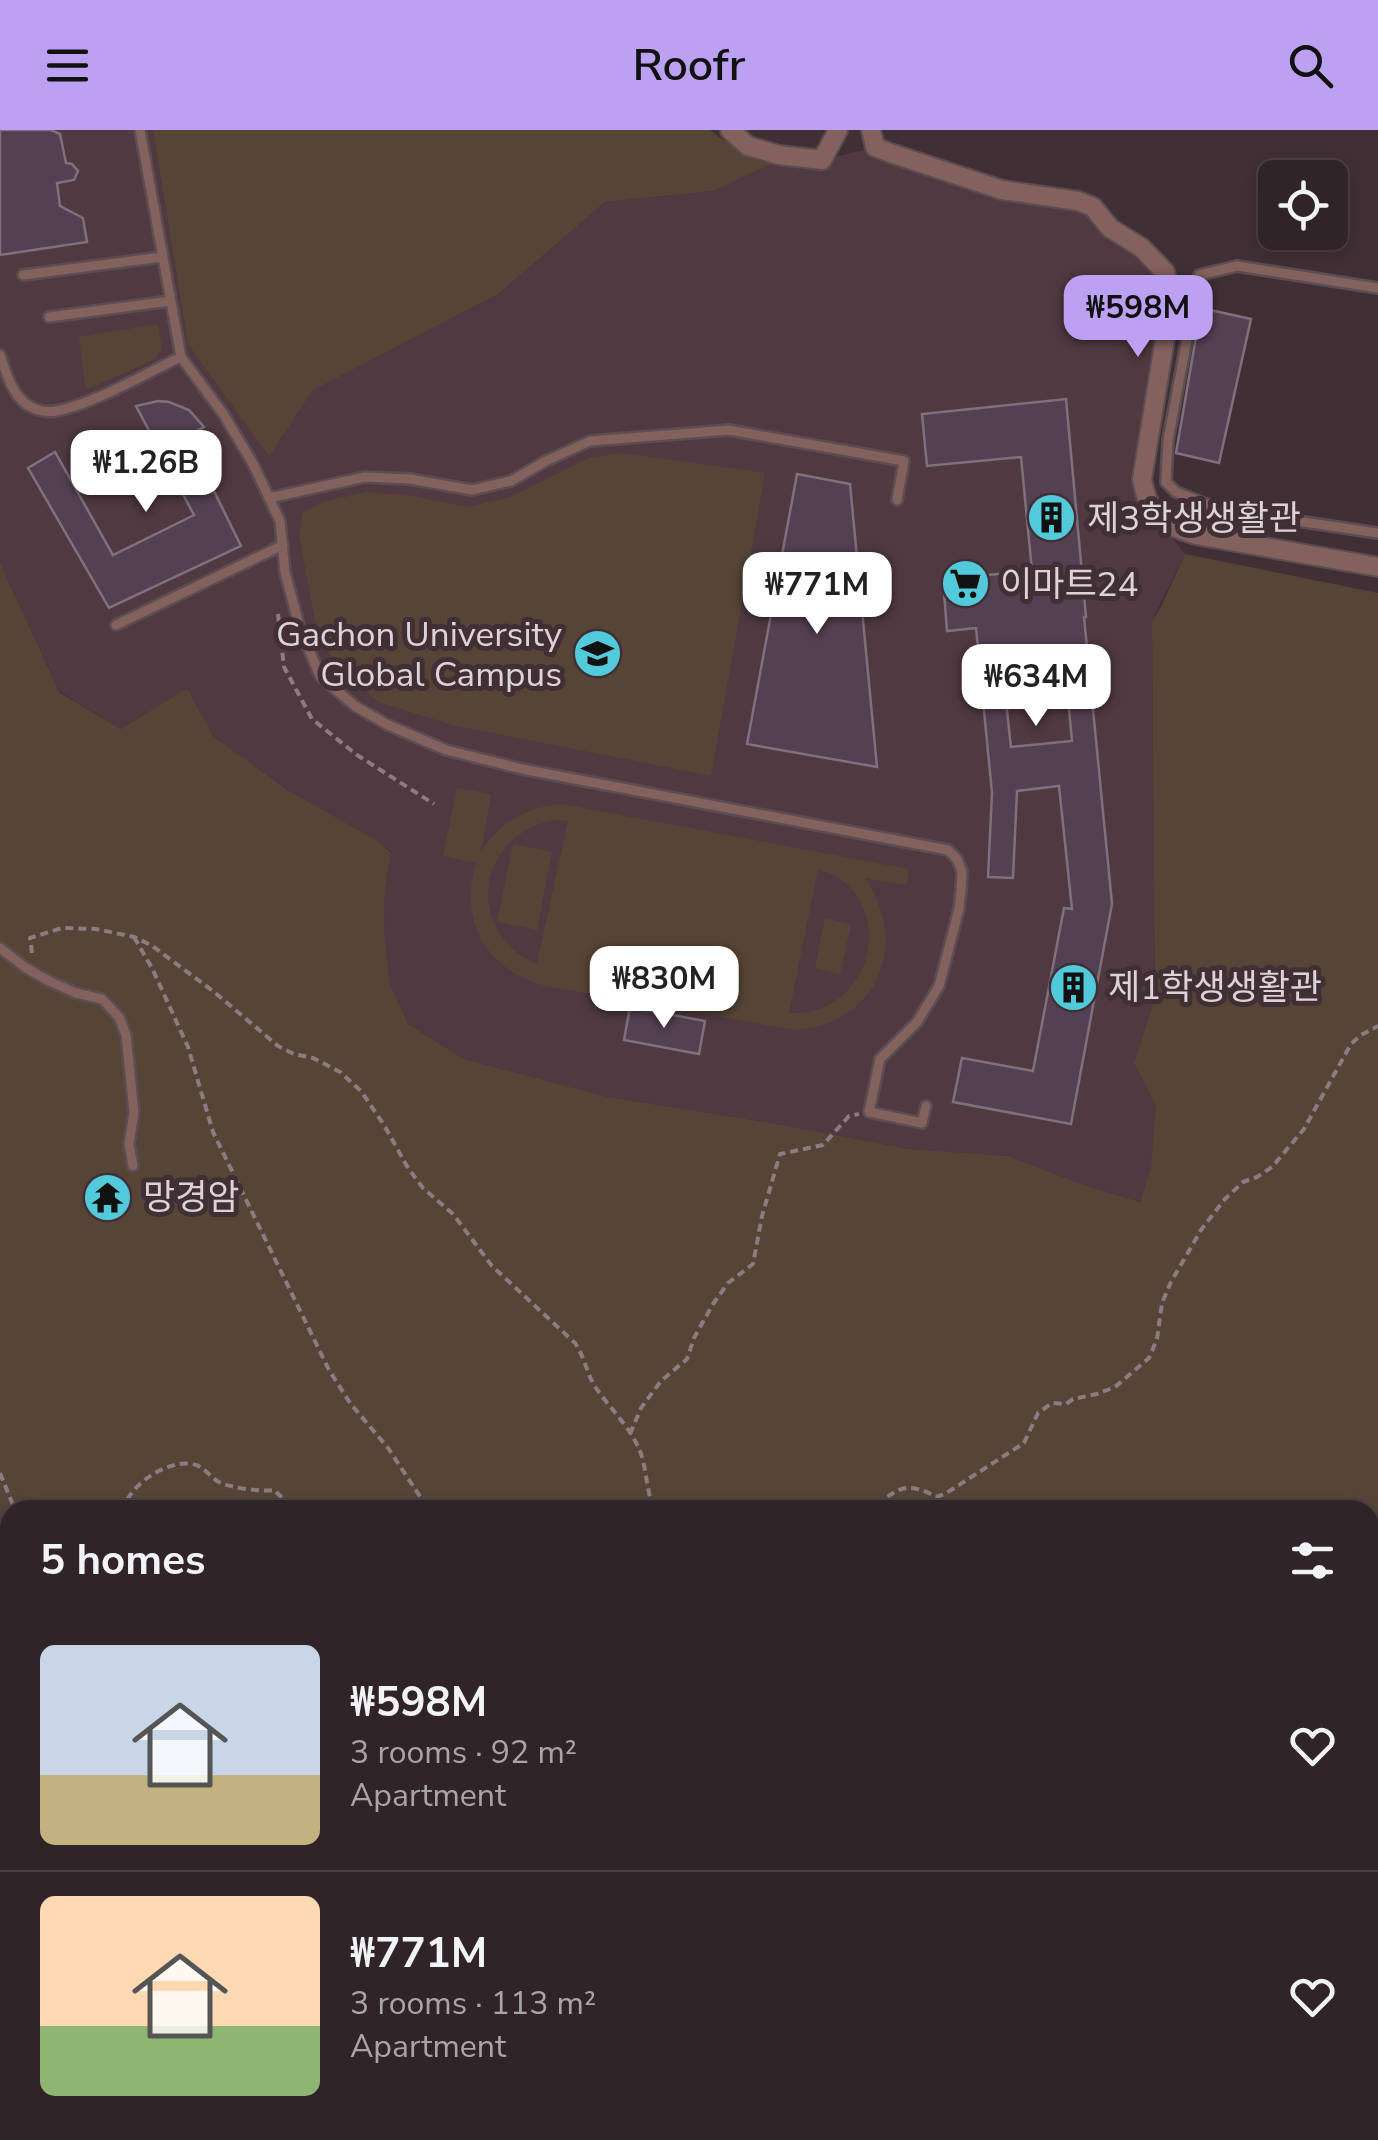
<!DOCTYPE html>
<meta charset="utf-8">
<style>
body{margin:0;font-family:"Nunito Sans","Noto Sans KR",sans-serif;background:#3c3034;color:#f1f3f6;height:100vh;display:flex;flex-direction:column;font-size:38px;white-space:nowrap}
*{box-sizing:border-box;margin:0}
p{font-size:32px;color:#a8a4a8}
.icon{flex:none;width:55px;height:55px;fill:none;stroke:currentColor;stroke-width:2;stroke-linecap:round;stroke-linejoin:round}
.map{position:relative;flex:1;overflow:hidden}
.drawer{position:absolute;left:0px;top:1370px;width:1380px;height:640px;display:flex;flex-direction:column;background:#302428;border-radius:30px 30px 0 0;box-shadow:0 5px 15px #0003,0 0 0 2px #4b4145}
.drawer>*{flex:none}
.fabs{position:absolute;left:1258px;top:30px;display:grid;gap:20px}
.fabs a{display:grid;place-items:center;width:90px;height:90px;border-radius:15px;background:#302428;box-shadow:0 5px 15px #0003,0 0 0 2px #4b4145;font-size:50px}
.price{position:absolute;translate:-50% -85px;padding:0 22px;border-radius:20px;background:#fff;color:#222;font-size:32px;line-height:65px;filter:drop-shadow(0 2px 5px #0008)}
.price::after{content:'';position:absolute;left:50%;top:60px;width:30px;height:22px;margin-left:-15px;background:inherit;clip-path:polygon(0 0,100% 0,50% 100%)}
.price.active{background:#bca0f2;color:#111}
ul{padding:0;list-style:none}
li{display:flex;align-items:center;gap:30px;height:250px;padding:0 40px}
li+li{border-top:2px solid #4b4145}
li span{display:grid;place-items:center;flex:none;width:280px;height:200px;border-radius:15px;color:#555}
li>.icon{margin-inline-start:auto}
span .icon{width:120px;height:120px;fill:#fffc;stroke-width:1}
li b{font-size:42px}
h2{display:flex;justify-content:space-between;align-items:center;height:120px;padding:0 40px;font-size:42px}
header{display:flex;justify-content:space-between;align-items:center;height:130px;padding:0 40px;background:#bca0f2;color:#111;font-size:45px;font-weight:600}
.map>svg:first-child{display:block}
</style>
<header><svg class="icon" aria-label="menu" viewBox="0 0 24 24"><path d="M4 6h16M4 12h16M4 18h16"/></svg>Roofr<svg class="icon" aria-label="search" viewBox="0 0 24 24"><circle cx="10" cy="10" r="6"/><path d="M15 15l6 6"/></svg></header>
<div class="map">
<svg width="1378" height="2010" viewBox="0 0 1378 2010">
<rect width="100%" height="100%" fill="#403035"/>
<!-- built -->
<polygon fill="#503940" points="0,0 153,0 188,214 312,261 498,164 605,72 713,61 771,30 810,33 875,17 1002,60 1078,71 1142,118 1171,172 1145,322 1149,378 1185,424 1152,491 1155,868 1134,933 1156,974 1151,1036 1142,1072 1092,1058 1008,1026 909,1019 772,993 608,967 464,929 408,894 388,852 384,796 385,758 391,722 378,711 286,659 213,606 187,558 121,599 60,562 0,433"/>
<!-- green -->
<g fill="#564537" fill-rule="evenodd">
<polygon points="153,0 710,0 723,10 779,30 713,61 605,72 498,164 312,261 269,326 188,214"/>
<polygon points="158,194 162,219 155,229 89,259 85,254 79,207"/>
<polygon points="622,323 765,343 711,646 452,595 379,572 334,534 314,487 299,405 303,383 322,372 367,362 411,366 467,377 511,367 589,328"/>
<polygon points="1185,424 1378,463 1378,1893 1370,1888 1370,1380 10,1380 10,2000 1098,2000 1125,2010 0,2010 0,433 60,563 121,599 187,558 213,606 286,659 378,711 391,723 385,758 384,796 389,852 408,894 464,929 608,967 772,993 909,1019 1008,1026 1092,1058 1141,1072 1151,1036 1156,975 1134,933 1155,868 1152,491 1161,477"/>
<path d="M457 658 491 664 481 722C499 692 527 677 562 674L909 739 907 755 865 748C910 814 878 894 795 900L546 856C487 841 458 791 476 733L443 726ZM554 690 568 691 537 834C463 802 476 705 554 690ZM818 739C901 762 877 888 789 883Z"/>
<polygon points="513,714 552,722 537,800 497,792"/>
<polygon points="825,788 851,794 840,844 815,838"/>
</g>
<!-- building -->
<g fill="#544053" stroke="#7e717d" stroke-width="2.5" fill-rule="evenodd">
<polygon points="0,0 51,0 60,4 66,33 72,34 78,41 74,50 57,53 60,76 83,88 87,112 0,125"/>
<polygon points="1201,178 1251,189 1219,333 1176,323"/>
<path d="M1066 269 1086 487H1084L1112 774 1071 994 953 972 962 928 1033 941 1064 778 1072 779 1059 656 1017 661 1013 748 988 747 992 663 976 498 947 501 943 449 1032 441 1021 327 927 336 922 284ZM1066 548 1072 611 1011 617 1004 554Z"/>
<polygon points="158,271 169,272 189,280 204,297 187,306 241,416 109,478 28,338 55,322 113,425 194,385 136,276"/>
<polygon points="797,344 850,354 877,637 747,614"/>
<polygon points="630,877 705,891 699,924 624,910"/>
</g>
<g fill="none" stroke-linecap="round" stroke-linejoin="round">
<!-- secondary-tunnel -->
<g stroke="#58484d" stroke-width="20" stroke-dasharray="20 10" stroke-linecap="butt">
<polyline points="0,1706 10,1704"/>
<polyline points="0,1729 10,1727"/>
</g>
<defs>
<g id="service">
<polyline points="140,0 181,227 224,285 253,334 280,391 285,442 299,495 320,546 355,576 386,594 446,620 522,639 948,720 957,729 962,742 961,760 959,779 939,856 917,892 880,929 869,982 922,993 926,976"/>
<polyline points="23,145 162,127"/>
<polyline points="1378,158 1237,136 1199,145 1168,310 1166,352 1176,362 1206,374 1257,385 1378,403"/>
<polyline points="49,187 170,171"/>
<path d="M0 225C6 242 11 262 26 274 35 280 45 283 56 281 92 275 146 243 181 227"/>
<polyline points="269,368 365,347 410,349 472,360 511,351 546,331 590,311 729,300 904,331 897,370"/>
<polyline points="116,495 283,415"/>
<polyline points="0,818 26,838 49,851 76,863 102,869 119,887 126,905 134,982 129,1014 133,1036"/>
</g>
<g id="minor">
<polyline points="730,0 748,16 779,25 822,30 838,0"/>
<path d="M871 0 875 17 890 23 1002 60 1078 71 1093 77 1110 98 1142 118 1165 142 1171 172 1142 349C1148 385 1163 395 1196 405L1378 437"/>
</g>
<g id="secondary">
<polyline points="1370,1721 1378,1723"/>
<polyline points="1370,1742 1378,1744"/>
</g>
</defs>
<!-- service casing -->
<use href="#service" stroke="#5c4d52" stroke-width="14"/>
<!-- minor casing -->
<use href="#minor" stroke="#5c4d52" stroke-width="22"/>
<!-- secondary casing -->
<use href="#secondary" stroke="#5c4d52" stroke-width="25"/>
<!-- path -->
<g stroke="#8a7c80" stroke-width="4" stroke-dasharray="8 5" stroke-linecap="butt">
<polyline points="278,484 284,537 312,589 357,625 434,674"/>
<polyline points="134,807 152,838 188,917 213,1002 329,1240 350,1273 388,1318 429,1380"/>
<path d="M32 823 30 808 62 798 96 799 134 807 151 815 213 861 278 916 294 924 313 928 340 942 361 961 384 995 408 1038 423 1058 453 1084 492 1136 575 1213C585 1228 586 1241 594 1255 609 1278 634 1300 642 1327 647 1345 647 1362 654 1380"/>
<polyline points="630,1304 641,1278 661,1251 687,1229 694,1208 713,1174 728,1153 753,1134 762,1086 780,1024 823,1015 849,986 859,984"/>
<polyline points="0,1343 15,1380"/>
<path d="M120 1380C126 1372 131 1362 139 1355 152 1342 178 1329 196 1335 207 1339 211 1349 221 1353 233 1358 261 1362 274 1360L295 1380"/>
<polyline points="339,1380 351,1378 356,1380"/>
<polyline points="471,1380 474,1374 480,1374 491,1380"/>
<polyline points="586,1380 595,1377 601,1380"/>
<path d="M865 1380C895 1366 900 1346 936 1367L945 1364 1024 1313 1038 1283 1052 1273 1066 1274 1073 1269 1097 1264 1115 1257 1149 1228 1157 1209 1162 1173 1171 1152 1201 1100 1225 1069 1243 1052 1257 1047 1272 1037 1304 999 1351 914 1361 905 1378 896"/>
<polyline points="10,1466 8,1477 10,1498"/>
<polyline points="0,1742 10,1706"/>
<path d="M0 1746C0 1778 0 1812 10 1843"/>
<polyline points="0,1982 10,1943"/>
</g>
<!-- service -->
<use href="#service" stroke="#83615c" stroke-width="9"/>
<!-- minor -->
<use href="#minor" stroke="#83615c" stroke-width="18"/>
<!-- secondary -->
<use href="#secondary" stroke="#ae7970" stroke-width="20"/>
</g>
<!-- icons -->
<defs>
<symbol id="building-disc" viewBox="-11 -11 22 22"><circle r="9.5" fill="#53cadc" stroke="#403035"/><path d="M-4-6H4V6H1V3H-1V6H-4ZM-2.5-4.3h1.7v1.8h-1.7ZM.8-4.3h1.7v1.8H.8ZM-2.5-1h1.7V.8h-1.7ZM.8-1h1.7V.8H.8Z" fill="#111"/></symbol>
<symbol id="supermarket-disc" viewBox="-11 -11 22 22"><circle r="9.5" fill="#53cadc" stroke="#403035"/><path d="M-6-5.5h2.5l.6 2H6L4.5 2H-2.5L-4.4-4H-6ZM-1.5 3.2a1.3 1.3 0 1 0 .1 0ZM3 3.2a1.3 1.3 0 1 0 .1 0Z" fill="#111"/></symbol>
<symbol id="university-disc" viewBox="-11 -11 22 22"><circle r="9.5" fill="#53cadc" stroke="#403035"/><path d="M0-5L7-2L0 1L-7-2ZM-4 1L0 2.5L4 1V4Q0 6-4 4Z" fill="#111"/></symbol>
<symbol id="temple-disc" viewBox="-11 -11 22 22"><circle r="9.5" fill="#53cadc" stroke="#403035"/><path d="M0-6L5-2H3V0L6.5 2.5H4V6H1.5V3h-3V6H-4V2.5H-6.5L-3 0V-2H-5Z" fill="#111"/></symbol>
</defs>
<g fill-rule="evenodd">
<use href="#building-disc" x="1024" y="360" width="55" height="55"/>
<use href="#supermarket-disc" x="938" y="426" width="55" height="55"/>
<use href="#university-disc" x="570" y="496" width="55" height="55"/>
<use href="#building-disc" x="1046" y="830" width="55" height="55"/>
<use href="#temple-disc" x="80" y="1040" width="55" height="55"/>
</g>
<g text-anchor="middle" dominant-baseline="central" stroke-width="10" stroke-linejoin="round" paint-order="stroke">
<!-- poi labels -->
<g font-size="35" fill="#ddd2d5" stroke="#403035" text-anchor="start">
<text x="1087" y="388">제3학생생활관</text>
<text x="1000" y="454">이마트24</text>
<text x="562" y="504" text-anchor="end">Gachon University<tspan x="562" dy="40">Global Campus</tspan></text>
<text x="1108" y="857">제1학생생활관</text>
<text x="143" y="1067">망경암</text>
</g>
</g>
</svg>
<div class="fabs">
<a><svg class="icon" aria-label="locate" viewBox="0 0 24 24"><circle cx="12" cy="12" r="6"/><path d="M12 2v4M12 18v4M2 12h4M18 12h4"/></svg></a>
</div>
<b class="price active" style="left:1138px;top:230px">₩598M</b>
<b class="price" style="left:146px;top:385px">₩1.26B</b>
<b class="price" style="left:817px;top:507px">₩771M</b>
<b class="price" style="left:1036px;top:599px">₩634M</b>
<b class="price" style="left:664px;top:901px">₩830M</b>
<section class="drawer">
<h2>5 homes<svg class="icon" aria-label="filters" viewBox="0 0 24 24"><path d="M4 7h16M4 17h16"/><circle cx="9" cy="7" r="2"/><circle cx="15" cy="17" r="2"/></svg></h2>
<ul>
<li><span style="background:linear-gradient(#c9d6e8 65%,#c2b280 0)"><svg class="icon" aria-label="home" viewBox="0 0 24 24"><path d="M3 11l9-7 9 7M6 9v11h12V9"/></svg></span><div><b>₩598M</b><p>3 rooms · 92 m²</p><p>Apartment</p></div><svg class="icon" aria-label="heart" viewBox="0 0 24 24"><path d="M12 20l-8-8c-3-5 5-10 8-4 3-6 11-1 8 4z"/></svg></li>
<li><span style="background:linear-gradient(#ffd9b3 65%,#8fb573 0)"><svg class="icon" aria-label="home" viewBox="0 0 24 24"><path d="M3 11l9-7 9 7M6 9v11h12V9"/></svg></span><div><b>₩771M</b><p>3 rooms · 113 m²</p><p>Apartment</p></div><svg class="icon" aria-label="heart" viewBox="0 0 24 24"><path d="M12 20l-8-8c-3-5 5-10 8-4 3-6 11-1 8 4z"/></svg></li>
</ul>
</section>
</div>
